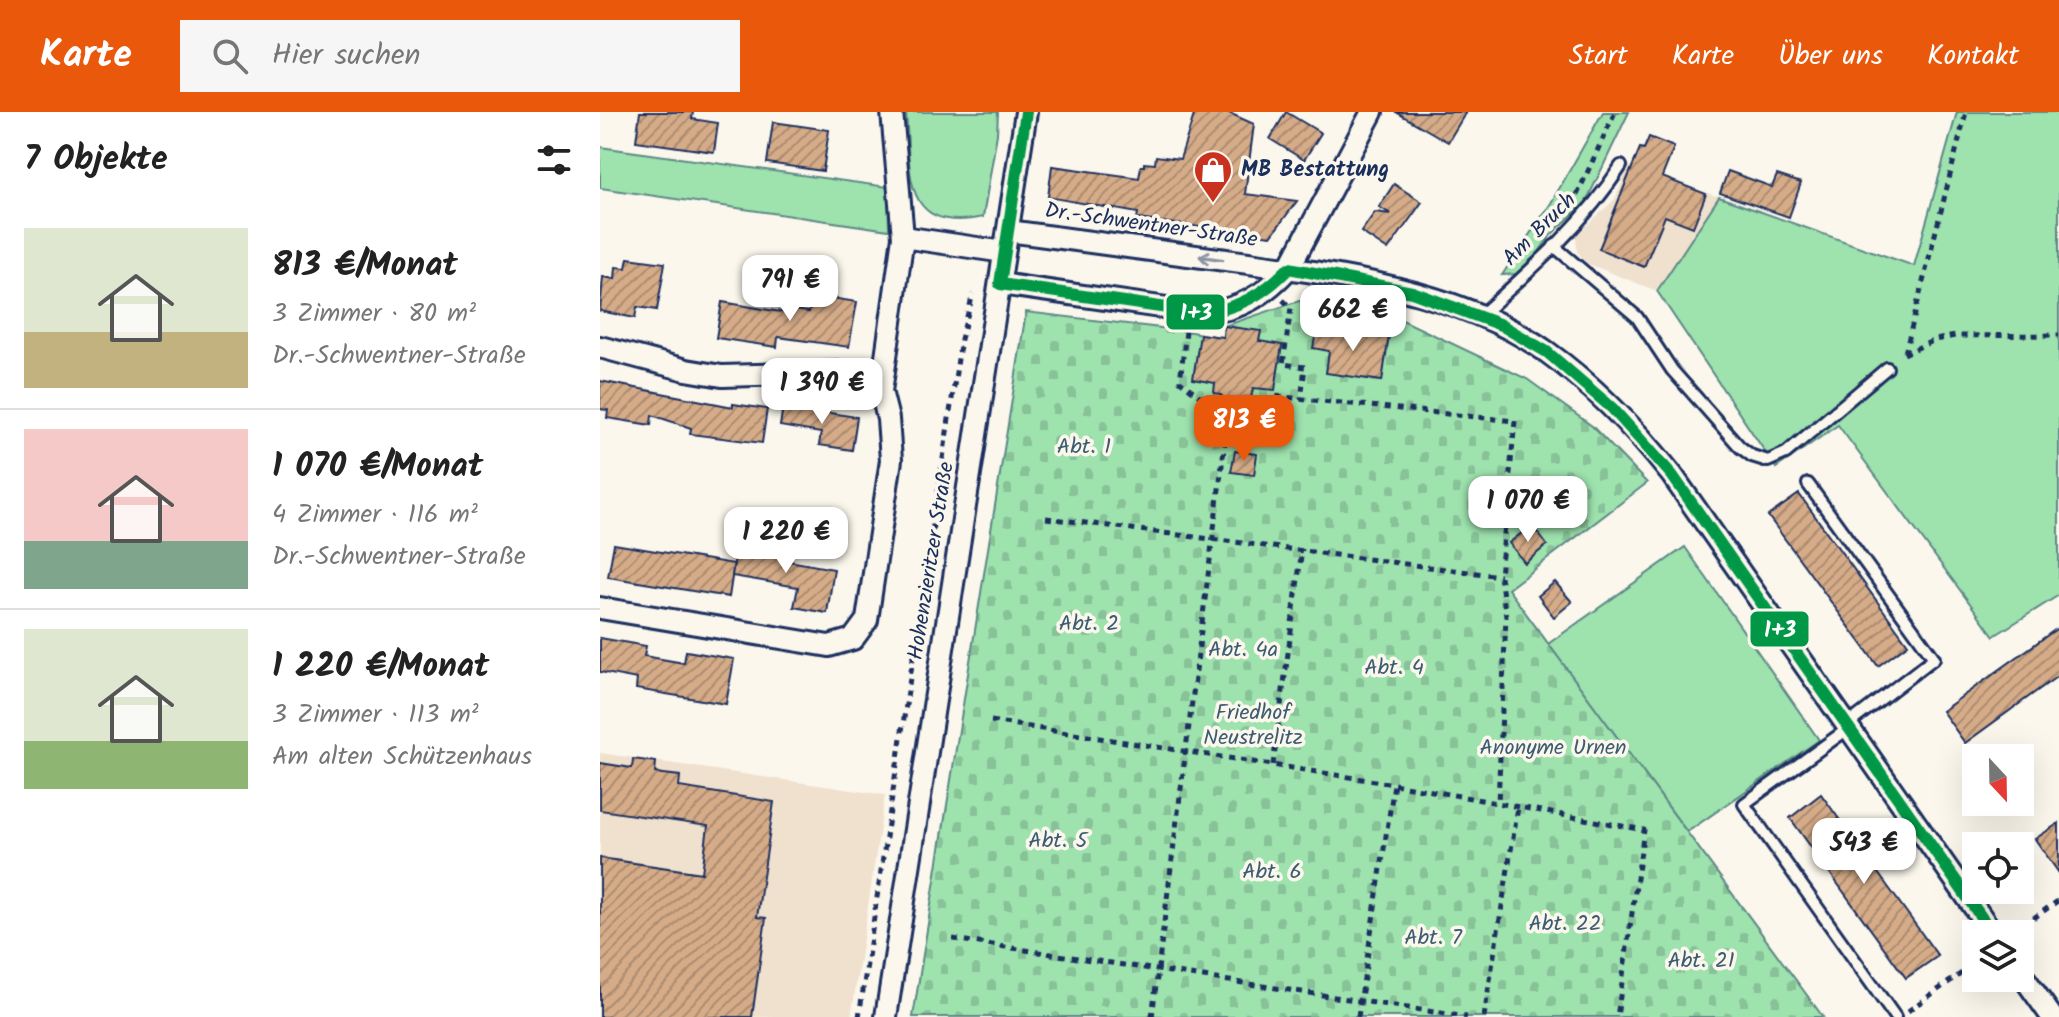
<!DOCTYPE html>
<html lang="de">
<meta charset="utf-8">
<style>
body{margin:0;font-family:Kalam,sans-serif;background:#f6f6f6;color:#222;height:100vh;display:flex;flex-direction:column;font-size:30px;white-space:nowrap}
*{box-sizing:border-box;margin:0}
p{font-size:26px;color:#767676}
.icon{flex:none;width:44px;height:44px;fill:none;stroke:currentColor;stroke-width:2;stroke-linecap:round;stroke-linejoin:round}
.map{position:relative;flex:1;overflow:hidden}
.details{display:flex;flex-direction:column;background:#fff;width:600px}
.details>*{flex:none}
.needle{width:52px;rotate:158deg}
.fabs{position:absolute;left:1362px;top:632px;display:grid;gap:16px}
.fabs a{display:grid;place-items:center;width:72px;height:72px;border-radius:0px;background:#fff;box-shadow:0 8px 32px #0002;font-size:40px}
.price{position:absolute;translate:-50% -68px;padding:0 18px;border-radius:16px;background:#fff;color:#222;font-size:26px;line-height:52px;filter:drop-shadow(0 2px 4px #0008)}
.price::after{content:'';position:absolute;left:50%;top:48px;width:24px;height:18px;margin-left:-12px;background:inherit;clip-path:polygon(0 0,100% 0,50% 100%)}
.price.on{background:#ea580c;color:#fff}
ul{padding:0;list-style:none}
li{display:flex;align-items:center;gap:24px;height:200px;padding:0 24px}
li+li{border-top:2px solid #e0e0e0}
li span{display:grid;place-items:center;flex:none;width:224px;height:160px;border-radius:0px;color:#555}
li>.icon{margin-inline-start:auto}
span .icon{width:96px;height:96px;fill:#fffc;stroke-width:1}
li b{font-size:34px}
h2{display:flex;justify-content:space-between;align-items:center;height:96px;padding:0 24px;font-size:34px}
header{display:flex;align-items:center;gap:48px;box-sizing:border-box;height:112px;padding:0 40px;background:#ea580c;color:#fff}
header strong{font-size:38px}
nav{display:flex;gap:44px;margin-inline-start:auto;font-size:28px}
.search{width:560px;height:72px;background:#f6f6f6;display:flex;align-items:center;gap:20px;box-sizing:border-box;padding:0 28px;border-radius:0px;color:#767676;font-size:30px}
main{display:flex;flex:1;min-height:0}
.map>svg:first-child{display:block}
</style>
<header>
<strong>Karte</strong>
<div class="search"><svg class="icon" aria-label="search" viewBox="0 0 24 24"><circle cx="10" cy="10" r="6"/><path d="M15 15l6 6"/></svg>Hier suchen</div>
<nav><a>Start</a><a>Karte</a><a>Über uns</a><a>Kontakt</a></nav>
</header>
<main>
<section class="details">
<h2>7 Objekte<svg class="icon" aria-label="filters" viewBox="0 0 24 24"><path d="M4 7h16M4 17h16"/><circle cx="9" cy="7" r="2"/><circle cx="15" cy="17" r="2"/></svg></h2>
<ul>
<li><span style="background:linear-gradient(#dfe7d0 65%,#c2b280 0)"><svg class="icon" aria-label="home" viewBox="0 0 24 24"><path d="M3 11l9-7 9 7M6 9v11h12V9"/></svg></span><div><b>813 €/Monat</b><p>3 Zimmer · 80 m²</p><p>Dr.-Schwentner-Straße</p></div></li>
<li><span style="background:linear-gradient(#f6c9c9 70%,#7fa58c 0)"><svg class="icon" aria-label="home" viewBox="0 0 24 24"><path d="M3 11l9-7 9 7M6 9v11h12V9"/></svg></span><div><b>1 070 €/Monat</b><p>4 Zimmer · 116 m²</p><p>Dr.-Schwentner-Straße</p></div></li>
<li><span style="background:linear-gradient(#dfe7d0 70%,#8fb573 0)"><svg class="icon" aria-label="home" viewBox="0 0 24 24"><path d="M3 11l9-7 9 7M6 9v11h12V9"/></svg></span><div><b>1 220 €/Monat</b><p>3 Zimmer · 113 m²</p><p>Am alten Schützenhaus</p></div></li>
</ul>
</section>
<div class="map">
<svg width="1459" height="905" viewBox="0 0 1459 905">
<defs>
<pattern id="cemetery-stones" width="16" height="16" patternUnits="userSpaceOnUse" patternTransform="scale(2)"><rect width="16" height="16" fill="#9ee2ae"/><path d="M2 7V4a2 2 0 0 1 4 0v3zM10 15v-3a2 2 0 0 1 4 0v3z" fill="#88c298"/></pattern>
<pattern id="building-hatch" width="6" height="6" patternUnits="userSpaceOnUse" patternTransform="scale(2)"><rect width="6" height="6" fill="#d6ac88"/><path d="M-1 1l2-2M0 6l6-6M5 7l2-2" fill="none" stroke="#ad8c72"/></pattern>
</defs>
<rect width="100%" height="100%" fill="#fbf7ec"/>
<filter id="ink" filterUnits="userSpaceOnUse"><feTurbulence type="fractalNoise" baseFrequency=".0125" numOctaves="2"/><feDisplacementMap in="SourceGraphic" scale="16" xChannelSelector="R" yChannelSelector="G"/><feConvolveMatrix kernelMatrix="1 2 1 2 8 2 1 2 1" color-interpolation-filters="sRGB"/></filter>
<g filter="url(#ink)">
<!-- built -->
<g fill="#f0e0ce">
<polygon points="1029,54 1119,85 1057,179 986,151 977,139 976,124 1015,87"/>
<polygon points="0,641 285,683 251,905 0,905"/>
</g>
<!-- green -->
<g fill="#9ee2ae" stroke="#5c8886" stroke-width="2">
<path d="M306 0H398L397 22 383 105C300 123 311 58 306 0Z"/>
<polygon points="1003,0 1029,0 986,90 951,123 936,144 917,162 902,163 951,91"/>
<polygon points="1357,0 1459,0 1459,483 1394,524 1238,313 1176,356 1057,179 1119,85 1314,154"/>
<polygon points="0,35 288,75 289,118 0,76"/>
<polygon points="1085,435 1219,628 1087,720 948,532"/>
</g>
<!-- cemetery -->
<polygon fill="url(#cemetery-stones)" stroke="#5c8886" stroke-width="2" points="699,189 796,205 927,267 992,314 1047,371 908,477 1223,905 313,905 426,200 586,219 623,226 624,214"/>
<!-- building -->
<g fill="url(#building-hatch)" stroke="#1b2f5e" stroke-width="2">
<polygon points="40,0 93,0 92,7 118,11 114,40 36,29"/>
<polygon points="595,0 627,0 654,12 645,82 697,89 671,124 537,107 538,101 448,85 452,54 539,66 541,54 544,54 544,51 555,52 556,44 580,47"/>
<polygon points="686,0 721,21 704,48 670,27"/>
<polygon points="796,0 866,0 848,30"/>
<polygon points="173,10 229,18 223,59 167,51"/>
<polygon points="1049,25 1074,35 1062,65 1106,82 1093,115 1065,104 1044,155 999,137 1040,36 1044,37"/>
<polygon points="1128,59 1172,75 1177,63 1201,71 1189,105 1120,81"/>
<polygon points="794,72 822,90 788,138 761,120 775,100 791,102 779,95"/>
<polygon points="28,146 65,151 57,198 37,195 35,206 0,199 3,165 15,167 16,155 26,156"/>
<polygon points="212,183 257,190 249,235 178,225 177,235 116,226 122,190 187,201 188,197 209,200"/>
<polygon points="624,214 661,219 659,229 682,233 675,278 653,276 651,286 645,285 636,293 629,293 620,282 614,281 615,271 593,267 600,222 623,225"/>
<polygon points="717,215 789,223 782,269 726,261 729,239 713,236"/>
<polygon points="0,269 133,295 133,292 167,297 162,331 90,322 91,316 52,303 51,313 7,306 8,298 0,297"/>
<polygon points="183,294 257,305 252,338 219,333 221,321 180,314"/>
<polygon points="635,339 657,342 654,363 631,360"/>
<polygon points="1199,382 1308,532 1278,554 1168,404"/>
<polygon points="932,413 947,433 925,451 909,431"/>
<polygon points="14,432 134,452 129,485 8,465"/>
<polygon points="137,432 184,439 183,448 234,457 227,501 194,495 198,475 132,464"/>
<polygon points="955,470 972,490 954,505 938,484"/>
<polygon points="1459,515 1459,563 1365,631 1342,599"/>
<polygon points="0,526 46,534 44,544 84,551 86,539 134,547 126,592 36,577 37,567 0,560"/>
<polygon points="33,647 56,650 55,661 80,664 79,675 174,690 157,805 166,806 152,905 0,905 0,746 102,761 108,714 0,698 0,651 32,656"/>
<polygon points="1221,682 1338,844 1306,866 1190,706"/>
<polygon points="1459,711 1459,761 1435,727"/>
</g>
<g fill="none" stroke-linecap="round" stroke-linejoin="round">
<defs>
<g id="service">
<polyline points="954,134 1037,205 1072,258 1140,335 1152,344 1168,349 1186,341 1287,256"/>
<path d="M880 204C931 158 984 112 1021 54"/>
<polyline points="1208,372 1334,546 1247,613"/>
<polyline points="1249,616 1144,692 1295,905"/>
</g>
<g id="minor">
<polyline points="292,0 303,125 404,140"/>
<path d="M408 119C478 128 548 137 618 147 726 161 856 175 947 240 993 273 1037 319 1072 363L1393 822"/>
<path d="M400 172 602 201C640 199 664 183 689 156L772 0"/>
<polyline points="0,235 86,258 122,264 284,259 303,125"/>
<polyline points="0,496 229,534 253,527 267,508 291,348 288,307 281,279 284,259"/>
<polyline points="1420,860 1452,905"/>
<polyline points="286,905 426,0"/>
</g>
</defs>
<!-- service casing -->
<use href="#service" stroke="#1b2f5e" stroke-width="16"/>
<!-- minor casing -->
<use href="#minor" stroke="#1b2f5e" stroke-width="26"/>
<!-- path -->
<g stroke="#1b2f5e" stroke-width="5" stroke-dasharray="6 6" stroke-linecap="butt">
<polyline points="977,83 1015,0"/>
<polyline points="683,188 691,196 683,252 705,255 701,287"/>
<polyline points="1305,241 1366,0"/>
<polyline points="1304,242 1335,228 1355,224 1459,223"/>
<polyline points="628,306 670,311 674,284 915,309 900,464 906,505 898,691"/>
<polyline points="446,406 900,464"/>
<polyline points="391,609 794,672 1044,718 1017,905"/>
<polyline points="673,653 702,437"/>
<polyline points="1414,820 1459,788"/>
<polyline points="353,827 867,905"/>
<polyline points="1420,827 1431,842"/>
<polyline points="1308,899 1376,851"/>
<polyline points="259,905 361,227 373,182"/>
<polyline points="552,905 628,306 580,269 586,219"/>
<polyline points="758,905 794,672"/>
<polyline points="884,905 918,695"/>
</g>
<!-- service -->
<use href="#service" stroke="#fbf7ec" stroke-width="10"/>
<!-- minor -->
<use href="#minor" stroke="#fbf7ec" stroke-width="20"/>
<defs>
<path id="bus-1" d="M426 0 400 172 602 201C638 197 664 182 689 156L812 180 901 213 947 240 1012 296 1072 363 1393 822"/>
</defs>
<!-- bus-1 casing -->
<use href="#bus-1" stroke="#fbf7ec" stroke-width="18"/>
<!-- bus-1 -->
<use href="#bus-1" stroke="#009847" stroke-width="12"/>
</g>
<!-- one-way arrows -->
<defs><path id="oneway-shaft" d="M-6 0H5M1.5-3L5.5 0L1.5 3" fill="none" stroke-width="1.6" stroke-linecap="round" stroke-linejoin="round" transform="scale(2)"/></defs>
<use stroke="#8b93a5" href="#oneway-shaft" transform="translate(611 146) rotate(-172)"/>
</g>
<!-- icons -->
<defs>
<symbol id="shop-pin" viewBox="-11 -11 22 30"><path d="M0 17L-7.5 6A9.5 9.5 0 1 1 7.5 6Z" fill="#c8321e" stroke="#fbf7ec"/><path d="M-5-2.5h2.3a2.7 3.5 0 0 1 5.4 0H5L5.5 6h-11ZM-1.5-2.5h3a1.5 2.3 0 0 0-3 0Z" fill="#fff"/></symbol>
</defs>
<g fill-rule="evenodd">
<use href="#shop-pin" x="591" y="36" width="44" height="60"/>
</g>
<g text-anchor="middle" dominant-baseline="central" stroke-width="7" stroke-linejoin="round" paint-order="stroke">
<!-- poi labels -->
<g font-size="22" font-weight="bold" fill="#1b2f5e" stroke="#fbf7ec" text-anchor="start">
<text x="641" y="58">MB Bestattung</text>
</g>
<!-- street labels -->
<g font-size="22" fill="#1b2f5e" stroke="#fbf7ec">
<text transform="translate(551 114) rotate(8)">Dr.-Schwentner-Straße</text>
<text transform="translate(940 118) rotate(-45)">Am Bruch</text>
<text transform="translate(332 449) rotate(-81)">Hohenzieritzer Straße</text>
</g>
<!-- park labels -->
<g font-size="22" fill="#3c5c72" stroke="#fbf7ec">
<text x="484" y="335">Abt. 1</text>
<text x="489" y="512">Abt. 2</text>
<text x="643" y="538">Abt. 4a</text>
<text x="794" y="556">Abt. 4</text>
<text x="653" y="601">Friedhof<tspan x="653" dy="25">Neustrelitz</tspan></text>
<text x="953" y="636">Anonyme Urnen</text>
<text x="458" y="729">Abt. 5</text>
<text x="672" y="760">Abt. 6</text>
<text x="965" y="812">Abt. 22</text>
<text x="833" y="826">Abt. 7</text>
<text x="1101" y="849">Abt. 21</text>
</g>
</g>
<g stroke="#fbf7ec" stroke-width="3">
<rect x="565" y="181" width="61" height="38" rx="8" fill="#009847"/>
<rect x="1149" y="498" width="61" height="38" rx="8" fill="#009847"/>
</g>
<g font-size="22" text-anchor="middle" font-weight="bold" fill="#fff">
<text x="596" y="208">1+3</text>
<text x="1180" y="525">1+3</text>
</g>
</svg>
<div class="fabs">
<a><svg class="needle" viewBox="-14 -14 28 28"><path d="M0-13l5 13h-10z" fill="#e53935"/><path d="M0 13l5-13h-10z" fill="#767676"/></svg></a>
<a><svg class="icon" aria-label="locate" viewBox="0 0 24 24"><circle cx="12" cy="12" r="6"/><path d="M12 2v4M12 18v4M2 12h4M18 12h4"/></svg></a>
<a><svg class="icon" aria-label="layers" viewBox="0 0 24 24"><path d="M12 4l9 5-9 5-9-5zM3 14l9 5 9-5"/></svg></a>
</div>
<b class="price" style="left:190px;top:211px">791 €</b>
<b class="price" style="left:753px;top:241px">662 €</b>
<b class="price" style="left:222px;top:314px">1 390 €</b>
<b class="price on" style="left:644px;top:351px">813 €</b>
<b class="price" style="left:928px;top:432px">1 070 €</b>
<b class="price" style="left:186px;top:463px">1 220 €</b>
<b class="price" style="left:1264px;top:774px">543 €</b>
</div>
</main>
